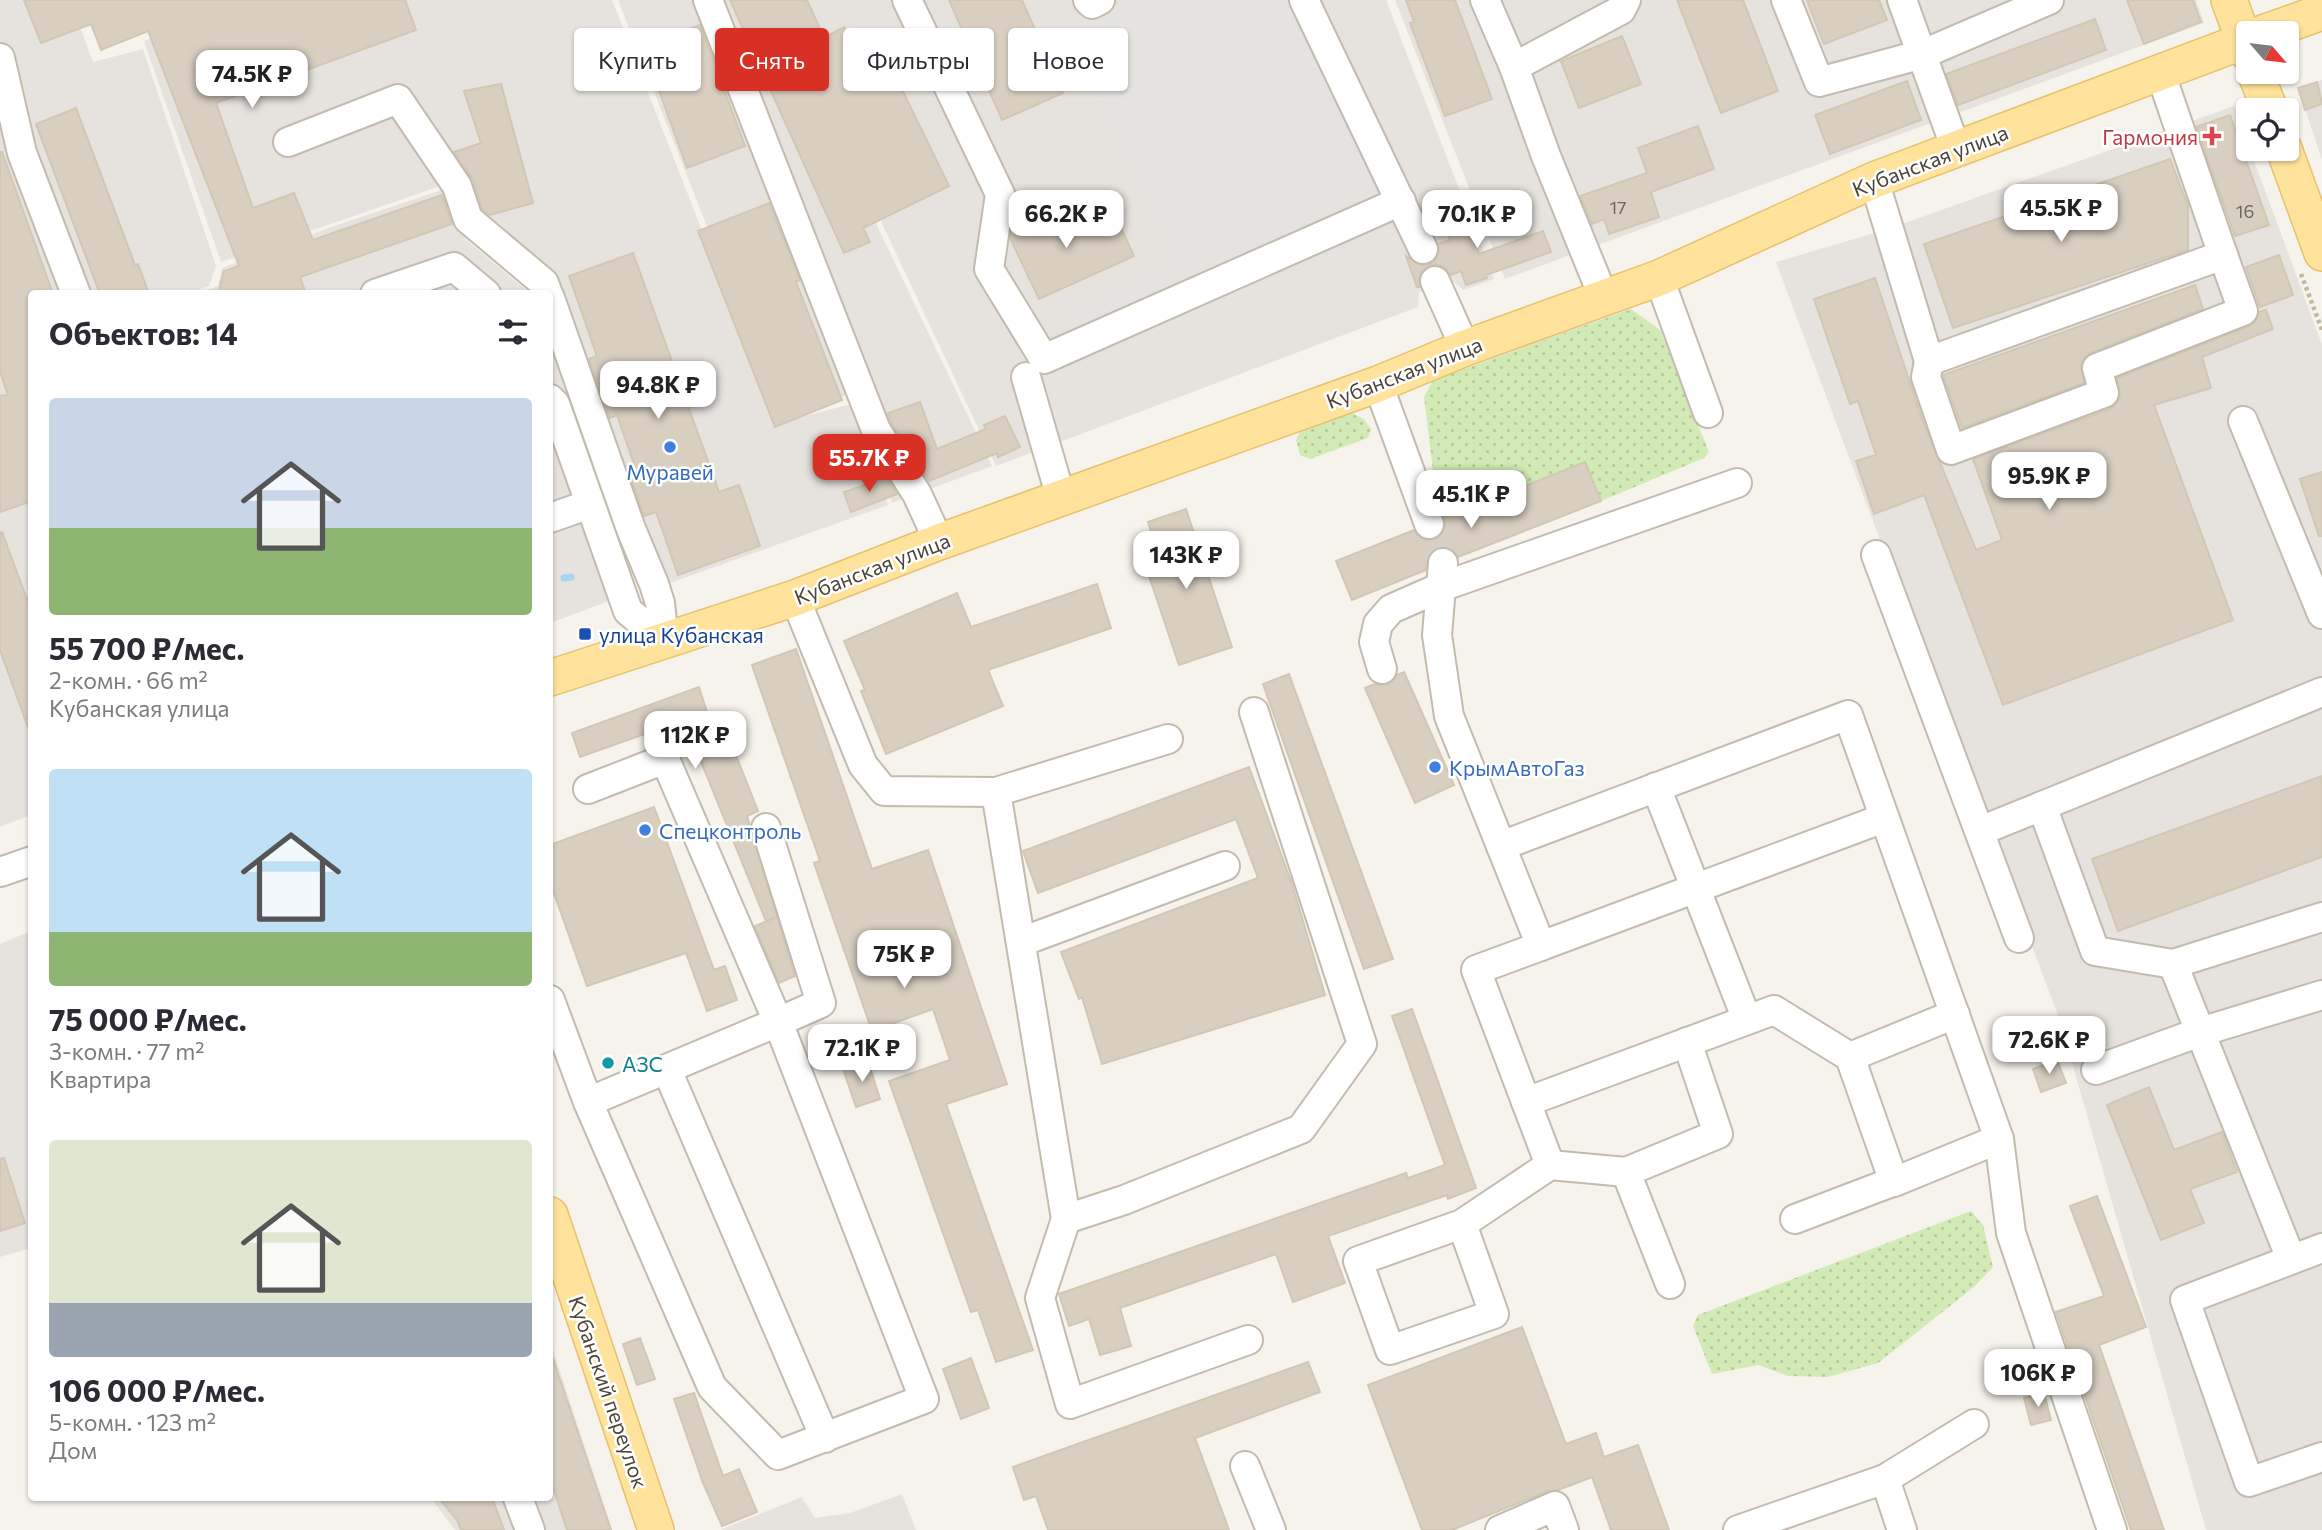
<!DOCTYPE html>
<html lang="ru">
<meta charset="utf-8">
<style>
body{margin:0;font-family:Commissioner,sans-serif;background:#f2f2f3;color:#2b2b33;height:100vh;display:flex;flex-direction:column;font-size:26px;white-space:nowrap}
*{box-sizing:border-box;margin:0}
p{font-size:23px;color:#7c7c81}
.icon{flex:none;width:38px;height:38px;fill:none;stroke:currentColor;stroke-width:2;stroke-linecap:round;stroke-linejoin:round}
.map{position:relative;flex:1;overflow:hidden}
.panel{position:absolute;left:28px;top:290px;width:525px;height:1211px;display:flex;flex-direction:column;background:#fff;border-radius:7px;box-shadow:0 2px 5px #0004}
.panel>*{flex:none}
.hud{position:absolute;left:574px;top:28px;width:665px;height:63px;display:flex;gap:14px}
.needle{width:46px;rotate:118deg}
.buttons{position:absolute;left:2236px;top:21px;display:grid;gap:14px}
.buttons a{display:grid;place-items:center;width:63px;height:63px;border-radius:7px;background:#fff;box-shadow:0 2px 5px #0004;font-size:35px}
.price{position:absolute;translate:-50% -60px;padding:0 16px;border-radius:14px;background:#fff;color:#222;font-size:23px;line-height:46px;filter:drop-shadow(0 2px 4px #0008)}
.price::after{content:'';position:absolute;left:50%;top:42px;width:21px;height:16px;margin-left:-10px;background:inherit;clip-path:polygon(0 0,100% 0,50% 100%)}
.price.selected{background:#d93025;color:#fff}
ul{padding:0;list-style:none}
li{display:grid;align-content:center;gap:14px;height:371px;padding:0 21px}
li span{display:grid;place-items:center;height:217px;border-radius:7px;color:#555}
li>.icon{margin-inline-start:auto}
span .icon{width:126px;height:126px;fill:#fffc;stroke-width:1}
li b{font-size:30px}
h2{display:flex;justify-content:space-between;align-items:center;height:84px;padding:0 21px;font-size:30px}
.chip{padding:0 24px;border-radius:7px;background:#fff;box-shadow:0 2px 5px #0004;font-size:24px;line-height:63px}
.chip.selected{background:#d93025;color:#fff}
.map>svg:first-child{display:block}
</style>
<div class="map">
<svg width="2322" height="1530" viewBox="0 0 2322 1530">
<defs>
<pattern id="grass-dots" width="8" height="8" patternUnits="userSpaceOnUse" patternTransform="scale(1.75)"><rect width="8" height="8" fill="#d2eab5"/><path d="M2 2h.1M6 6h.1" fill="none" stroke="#b6ca9c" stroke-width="1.8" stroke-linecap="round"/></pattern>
</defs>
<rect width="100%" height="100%" fill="#f6f3ec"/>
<!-- industrial -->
<g fill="#e6e2dd">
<polygon points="0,0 70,0 93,62 143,49 216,266 209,286 185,294 32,294 0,233"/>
<polygon points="249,0 612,0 777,423 852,404 888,505 642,593 550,294 449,183 221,262 144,41"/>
<polygon points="618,0 769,0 992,466 892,503 854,393 781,415"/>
<polygon points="777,0 1386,0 1494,279 1464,290 1449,279 1419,292 1418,307 996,466"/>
<polygon points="1395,0 2196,0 2204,23 1505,279"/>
<polygon points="2322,80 2322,160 2298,88"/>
<polygon points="2234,106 2322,345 2322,1530 2206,1530 2060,1021 1776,262 1888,229"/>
<polygon points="445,189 465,239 531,294 197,294 218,286 222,268 334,226"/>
<polygon points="0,242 32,329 31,815 0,827"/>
<polygon points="550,338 633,592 550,623"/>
<polygon points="31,931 31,1248 0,1257 0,944"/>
<polygon points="550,1341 612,1530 455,1530 431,1498 550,1498"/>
<polygon points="902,1494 916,1530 720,1530 802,1497 815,1518 850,1513"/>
</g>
<!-- grass -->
<g fill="url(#grass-dots)">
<polygon points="1631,309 1660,330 1709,452 1704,458 1601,501 1585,462 1439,520 1424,397 1433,380"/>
<polygon points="1349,412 1364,419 1371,429 1368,438 1310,459 1300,455 1296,440 1301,429"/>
<polygon points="1971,1211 1983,1225 1993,1267 1974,1287 1878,1363 1828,1377 1788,1376 1758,1365 1712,1374 1693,1326 1698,1315"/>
</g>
<!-- parking -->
<polygon fill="#e5e3e0" points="1140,0 1314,0 1423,215 1069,370 1050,322 1176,255 1067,34"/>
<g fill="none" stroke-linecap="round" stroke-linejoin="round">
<!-- stream -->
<polyline stroke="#a9d4f2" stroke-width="7" points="564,578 571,577"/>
</g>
<!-- building -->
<g fill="#d8cfc1" stroke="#d3c7b4" stroke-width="2">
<polygon points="24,0 405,0 416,30 216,103 253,208 294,193 313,240 442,195 452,224 300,277 306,294 218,294 224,271 239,266 148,31 101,50 91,24 41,43"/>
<polygon points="730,0 807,0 824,38 844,27 874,85 895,75 949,186 863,228 870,242 844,253"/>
<polygon points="949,0 1022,0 1063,93 1002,120"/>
<polygon points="1406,0 1455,0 1492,99 1445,116 1410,23 1414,22"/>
<polygon points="1677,0 1743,0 1778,91 1721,113"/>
<polygon points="1807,0 1879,0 1887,20 1824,44"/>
<polygon points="2127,0 2193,0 2201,22 2144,44"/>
<polygon points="2095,19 2106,50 1958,105 1946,74"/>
<polygon points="700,25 745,146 687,168 643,46"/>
<polygon points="1622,36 1641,84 1579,108 1561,61"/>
<polygon points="1907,81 1921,120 1830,154 1815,115"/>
<polygon points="2317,82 2322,104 2305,110 2298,88"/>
<polygon points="501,84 533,203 490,215 482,209 473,180 454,152 481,143 464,91"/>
<polygon points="76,108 135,265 138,264 149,294 100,294 36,124"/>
<polygon points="2230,115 2269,225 2235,236 2196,127"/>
<polygon points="1698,126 1714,169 1651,192 1659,217 1609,234 1604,219 1592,224 1580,196 1647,173 1638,148"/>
<polygon points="0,152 2,152 53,294 32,294 32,501 0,512 0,396 8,395 0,372"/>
<polygon points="2170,159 2188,206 2188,250 1953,328 1924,244"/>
<polygon points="1460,200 1479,254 1543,231 1551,252 1486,275 1487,278 1466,285 1461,271 1451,275 1444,267 1436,264 1429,266 1421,272 1419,279 1420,287 1417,287 1406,256 1421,265 1430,264 1436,259 1439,251 1438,244 1450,240 1439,208"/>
<polygon points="769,203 800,280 796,282 842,400 775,427 698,231"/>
<polygon points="1053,203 1068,236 1115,215 1134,256 1039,299 1010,238 1013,222"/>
<polygon points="633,253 719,492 739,485 760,546 678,575 656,512 644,516 628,470 635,467 617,415 610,418 589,359 597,356 569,276"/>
<polygon points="2279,255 2293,295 2260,307 2246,267"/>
<polygon points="1875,278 1922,419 1976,550 2002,540 1973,459 2110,409 2116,404 2120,397 2117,378 2249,326 2256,321 2259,312 2266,310 2273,329 2202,357 2211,388 2154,405 2233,620 2003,705 1924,495 1874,514 1856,461 1876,455 1858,401 1850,404 1814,299"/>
<polygon points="2195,285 2203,309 2090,353 2084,358 2081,365 2084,383 1962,428 1943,375"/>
<polygon points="920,402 937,449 986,429 984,425 1005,416 1020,447 998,457 997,453 929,481 891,422 888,413"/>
<polygon points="1585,462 1601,501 1458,557 1452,549 1445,547 1437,548 1429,554 1426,570 1352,600 1336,561 1414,530 1418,536 1425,540 1435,539 1441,535 1445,528 1444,518"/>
<polygon points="2322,472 2322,536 2319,536 2300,479"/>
<polygon points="884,475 897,494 851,512 844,492 885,478"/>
<polygon points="1186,509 1232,647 1179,665 1148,573 1163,568 1148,522"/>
<polygon points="2,532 32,613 32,729 29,730 0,650 0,533"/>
<polygon points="1097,584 1111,628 988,670 1003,706 886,754 861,691 865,690 844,641 957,593 971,627"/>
<polygon points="796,649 872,869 928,850 1007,1084 946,1104 1033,1350 996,1362 978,1310 971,1312 889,1081 950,1060 933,1009 872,1031 814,863 820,861 752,665"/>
<polygon points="1404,672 1454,785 1415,803 1365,688 1375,684 1387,685 1397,675"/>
<polygon points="1289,674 1393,959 1364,969 1263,684"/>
<polygon points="699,687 707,712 705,713 723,758 735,753 758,811 747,816 777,917 766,921 684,720 580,757 572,733"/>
<polygon points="1249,767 1292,884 1325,995 1102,1064 1082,997 1079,999 1061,952 1258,878 1236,819 1038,893 1023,851"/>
<polygon points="2322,776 2322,857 2118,931 2092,859"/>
<polygon points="654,807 714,970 725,966 737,1000 707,1011 686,953 587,986 550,882 550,845"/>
<polygon points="777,917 795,976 779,983 755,926"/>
<polygon points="1412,1009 1476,1188 1448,1199 1447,1195 1328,1236 1345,1283 1293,1302 1276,1254 1120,1308 1131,1346 1100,1355 1089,1319 1069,1326 1059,1294 1406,1173 1408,1178 1445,1165 1392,1016"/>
<polygon points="2057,1060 2066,1083 2041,1092 2033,1069"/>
<polygon points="868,1061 880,1099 856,1107 843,1069"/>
<polygon points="2149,1087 2174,1150 2222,1132 2237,1172 2190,1189 2204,1223 2161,1240 2107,1105"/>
<polygon points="4,1158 25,1223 0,1231 0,1159"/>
<polygon points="2097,1196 2146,1327 2099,1345 2164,1530 2131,1530 2056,1312 2104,1296 2070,1206"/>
<polygon points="1522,1327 1566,1444 1596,1433 1604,1457 1638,1445 1669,1530 1611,1530 1592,1477 1558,1490 1548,1491 1452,1530 1422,1530 1368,1385"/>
<polygon points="640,1338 655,1379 637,1385 623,1344"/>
<polygon points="971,1358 989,1408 961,1419 943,1369"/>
<polygon points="553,1359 611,1530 567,1530 550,1478 550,1360"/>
<polygon points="1308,1362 1320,1392 1195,1438 1229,1530 1048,1530 1036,1496 1024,1500 1013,1467"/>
<polygon points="694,1393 723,1476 739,1469 757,1512 722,1526 703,1483 674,1399"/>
<polygon points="2044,1393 2051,1420 2031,1425 2024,1398"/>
<polygon points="439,1498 492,1498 504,1530 461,1530 457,1520"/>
</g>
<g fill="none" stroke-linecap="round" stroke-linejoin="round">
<!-- minor-tunnel -->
<polyline stroke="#d4d0c8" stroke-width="28" stroke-dasharray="28 14" stroke-linecap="butt" points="1422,506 1443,563"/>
<defs>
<g id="minor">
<polyline points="708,0 876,430 917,494 939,542"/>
<polyline points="907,0 1000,194 989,269 1044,359 1401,201"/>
<polyline points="1088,0 1092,4 1100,0"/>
<polyline points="1304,0 1423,249"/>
<polyline points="1485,0 1514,67"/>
<polyline points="1786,0 1819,82 1923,54 2049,0"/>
<polyline points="1902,0 1956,149"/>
<polyline points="0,58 22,153 76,294"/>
<polyline points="288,142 398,99 457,186 468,219 544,283 548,294"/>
<polyline points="1874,180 1929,361 2223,255 2160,72"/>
<polyline points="1659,278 1708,413"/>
<polyline points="1435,281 1465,348"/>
<polyline points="375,294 454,267 486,294"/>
<polyline points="1603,296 1546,156 1514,67 1621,10 1626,0"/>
<polyline points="550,298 631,529 654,584 660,603 664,641"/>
<polyline points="1929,361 1926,377 1951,450 2104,393 2097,368 2243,311 2223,255"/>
<polyline points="1026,377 1061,498"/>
<polyline points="1378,384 1429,524"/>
<polyline points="550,399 555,404 628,611 664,641"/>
<polyline points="2243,421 2322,614"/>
<polyline points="550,518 590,504"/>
<polyline points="1876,555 2019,938"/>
<polyline points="1443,563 1437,635 1449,716 1541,946 1476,970 1550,1165 1626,1172 1670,1284"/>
<polyline points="795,598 863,765 884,791 996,792 1066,1219 1124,1200 1301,1129 1362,1044 1254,712"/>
<polyline points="1382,669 1374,642 1378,624 1391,609 1441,587 1737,483"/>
<polyline points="1656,787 1747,1020"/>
<polyline points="588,789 665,759 778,1022 821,1003 766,828"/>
<polyline points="996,792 1168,739"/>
<polyline points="1980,831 2042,806"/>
<polyline points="1501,846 1848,715 1999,1139 2011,1233 2112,1530"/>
<polyline points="0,872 32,861"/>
<polyline points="1021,942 1225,866"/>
<polyline points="1541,946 1884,818"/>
<polyline points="2173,964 2322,917"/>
<polyline points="550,1000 588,1102 712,1387 778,1455 924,1399 778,1022 588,1102"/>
<polyline points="1850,1057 1955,1014"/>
<polyline points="667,1070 825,1438"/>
<polyline points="2096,1070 2200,1032 2322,995"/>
<polyline points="1526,1102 1774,1010 1850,1057 1894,1182 1999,1139"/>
<polyline points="1626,1172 1718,1134 1687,1042"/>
<polyline points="1066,1219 1040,1298 1070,1404 1248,1340"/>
<polyline points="1795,1219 1900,1179"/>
<polyline points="1462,1224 1494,1314 1390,1350 1358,1261 1462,1224 1550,1165"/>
<polyline points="2322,1248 2185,1300 2249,1482 2322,1457"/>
<polyline points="2291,1259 2173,964 2095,951 2042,806 2322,692"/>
<polyline points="1245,1466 1271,1530"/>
<polyline points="1885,1479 1902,1530"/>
<polyline points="518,1498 530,1530"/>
<polyline points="1500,1530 1555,1506 1564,1530"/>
<polyline points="1738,1530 1885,1479 1974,1424"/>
</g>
<g id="major">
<polyline points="2229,0 2249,54"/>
<polyline points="2263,33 2322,12"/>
<polyline points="2255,72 2270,110"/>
<polyline points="2284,149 2322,253"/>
<polyline points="550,678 795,598 939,542 1378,384 1465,348 1659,278 1874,180 2249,39"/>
<polyline points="550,1215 656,1530"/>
</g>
</defs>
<!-- minor casing -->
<use href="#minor" stroke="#c2bbae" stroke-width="32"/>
<!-- major casing -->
<use href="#major" stroke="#e6c16a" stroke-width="38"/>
<!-- path -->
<g stroke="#c4b79f" stroke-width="4.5" stroke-dasharray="3.5 3.5" stroke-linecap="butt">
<polyline points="2245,125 2249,135"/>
<polyline points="2301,274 2322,330"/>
</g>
<!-- minor -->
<use href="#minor" stroke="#fff" stroke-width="28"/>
<!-- major -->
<use href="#major" stroke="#ffe39c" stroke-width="35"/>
</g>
<!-- markers -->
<path fill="#e0444e" stroke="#fff" stroke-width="2.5" d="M2208.5 125.5h7v7h7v7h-7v7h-7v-7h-7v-7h7z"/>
<g fill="#3f7fe0" stroke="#fff" stroke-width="2.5">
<circle cx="670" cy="447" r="7"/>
<circle cx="1435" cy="767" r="7"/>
<circle cx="645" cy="830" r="7"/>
</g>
<rect fill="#1a4fb4" stroke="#fff" stroke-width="2.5" x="578" y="627" width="14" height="14" rx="3.5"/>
<circle fill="#0f9aa8" stroke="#fff" stroke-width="2.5" cx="608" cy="1063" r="7"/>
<g text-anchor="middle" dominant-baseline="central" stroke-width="5" stroke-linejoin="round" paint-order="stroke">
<!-- number labels -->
<g font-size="18" fill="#6e675b">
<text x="1618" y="207">17</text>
<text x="2245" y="211">16</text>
</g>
<!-- health labels -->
<g font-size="21" fill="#be3a42" stroke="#fff" text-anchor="end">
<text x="2198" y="136">Гармония</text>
</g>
<!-- street labels -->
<g font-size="21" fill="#4b4439" stroke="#fff">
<text transform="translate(1930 160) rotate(-21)">Кубанская улица</text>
<text transform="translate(1404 372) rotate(-21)">Кубанская улица</text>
<text transform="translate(872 568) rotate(-21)">Кубанская улица</text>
<text transform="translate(609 1392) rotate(71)">Кубанский переулок</text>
</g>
<!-- shop labels -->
<g font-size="21" fill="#366cbe" stroke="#fff" text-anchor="start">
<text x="670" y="471" text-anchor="middle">Муравей</text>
<text x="1449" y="767">КрымАвтоГаз</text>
<text x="659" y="830">Спецконтроль</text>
</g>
<!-- transit labels -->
<g font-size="21" fill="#164399" stroke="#fff" text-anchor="start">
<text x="599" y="634">улица Кубанская</text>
</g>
<!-- culture labels -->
<g font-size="21" fill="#0d838f" stroke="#fff" text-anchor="start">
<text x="622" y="1063">АЗС</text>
</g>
</g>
</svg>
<div class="buttons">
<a><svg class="needle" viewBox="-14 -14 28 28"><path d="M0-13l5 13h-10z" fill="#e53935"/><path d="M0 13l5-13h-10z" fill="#7c7c81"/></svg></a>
<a><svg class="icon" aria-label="locate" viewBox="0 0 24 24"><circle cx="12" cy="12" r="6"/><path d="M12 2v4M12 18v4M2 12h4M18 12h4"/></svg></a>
</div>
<b class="price" style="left:252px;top:110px">74.5K ₽</b>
<b class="price" style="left:2061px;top:244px">45.5K ₽</b>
<b class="price" style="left:1066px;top:250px">66.2K ₽</b>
<b class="price" style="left:1477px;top:250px">70.1K ₽</b>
<b class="price" style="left:658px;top:421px">94.8K ₽</b>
<b class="price selected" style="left:869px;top:494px">55.7K ₽</b>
<b class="price" style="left:2049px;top:512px">95.9K ₽</b>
<b class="price" style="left:1471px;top:530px">45.1K ₽</b>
<b class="price" style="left:1186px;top:591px">143K ₽</b>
<b class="price" style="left:695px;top:771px">112K ₽</b>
<b class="price" style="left:904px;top:990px">75K ₽</b>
<b class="price" style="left:2049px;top:1076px">72.6K ₽</b>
<b class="price" style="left:862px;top:1084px">72.1K ₽</b>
<b class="price" style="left:2038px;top:1409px">106K ₽</b>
<div class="hud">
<a class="chip">Купить</a>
<a class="chip selected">Снять</a>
<a class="chip">Фильтры</a>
<a class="chip">Новое</a>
</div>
<section class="panel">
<h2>Объектов: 14<svg class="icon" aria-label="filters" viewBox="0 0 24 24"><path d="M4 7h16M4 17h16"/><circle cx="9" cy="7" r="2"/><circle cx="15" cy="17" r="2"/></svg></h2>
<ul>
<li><span style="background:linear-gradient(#c9d6e8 60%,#8fb573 0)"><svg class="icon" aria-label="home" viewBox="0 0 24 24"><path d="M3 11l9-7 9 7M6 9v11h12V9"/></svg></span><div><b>55 700 ₽/мес.</b><p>2-комн. · 66 m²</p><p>Кубанская улица</p></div></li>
<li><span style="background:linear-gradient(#bfe0f5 75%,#8fb573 0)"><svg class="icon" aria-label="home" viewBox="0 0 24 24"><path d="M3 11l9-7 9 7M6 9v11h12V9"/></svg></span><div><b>75 000 ₽/мес.</b><p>3-комн. · 77 m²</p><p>Квартира</p></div></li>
<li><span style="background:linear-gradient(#dfe7d0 75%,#9aa5b1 0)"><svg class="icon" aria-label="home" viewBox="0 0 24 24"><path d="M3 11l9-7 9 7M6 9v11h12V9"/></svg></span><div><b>106 000 ₽/мес.</b><p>5-комн. · 123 m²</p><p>Дом</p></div></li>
</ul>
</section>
</div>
